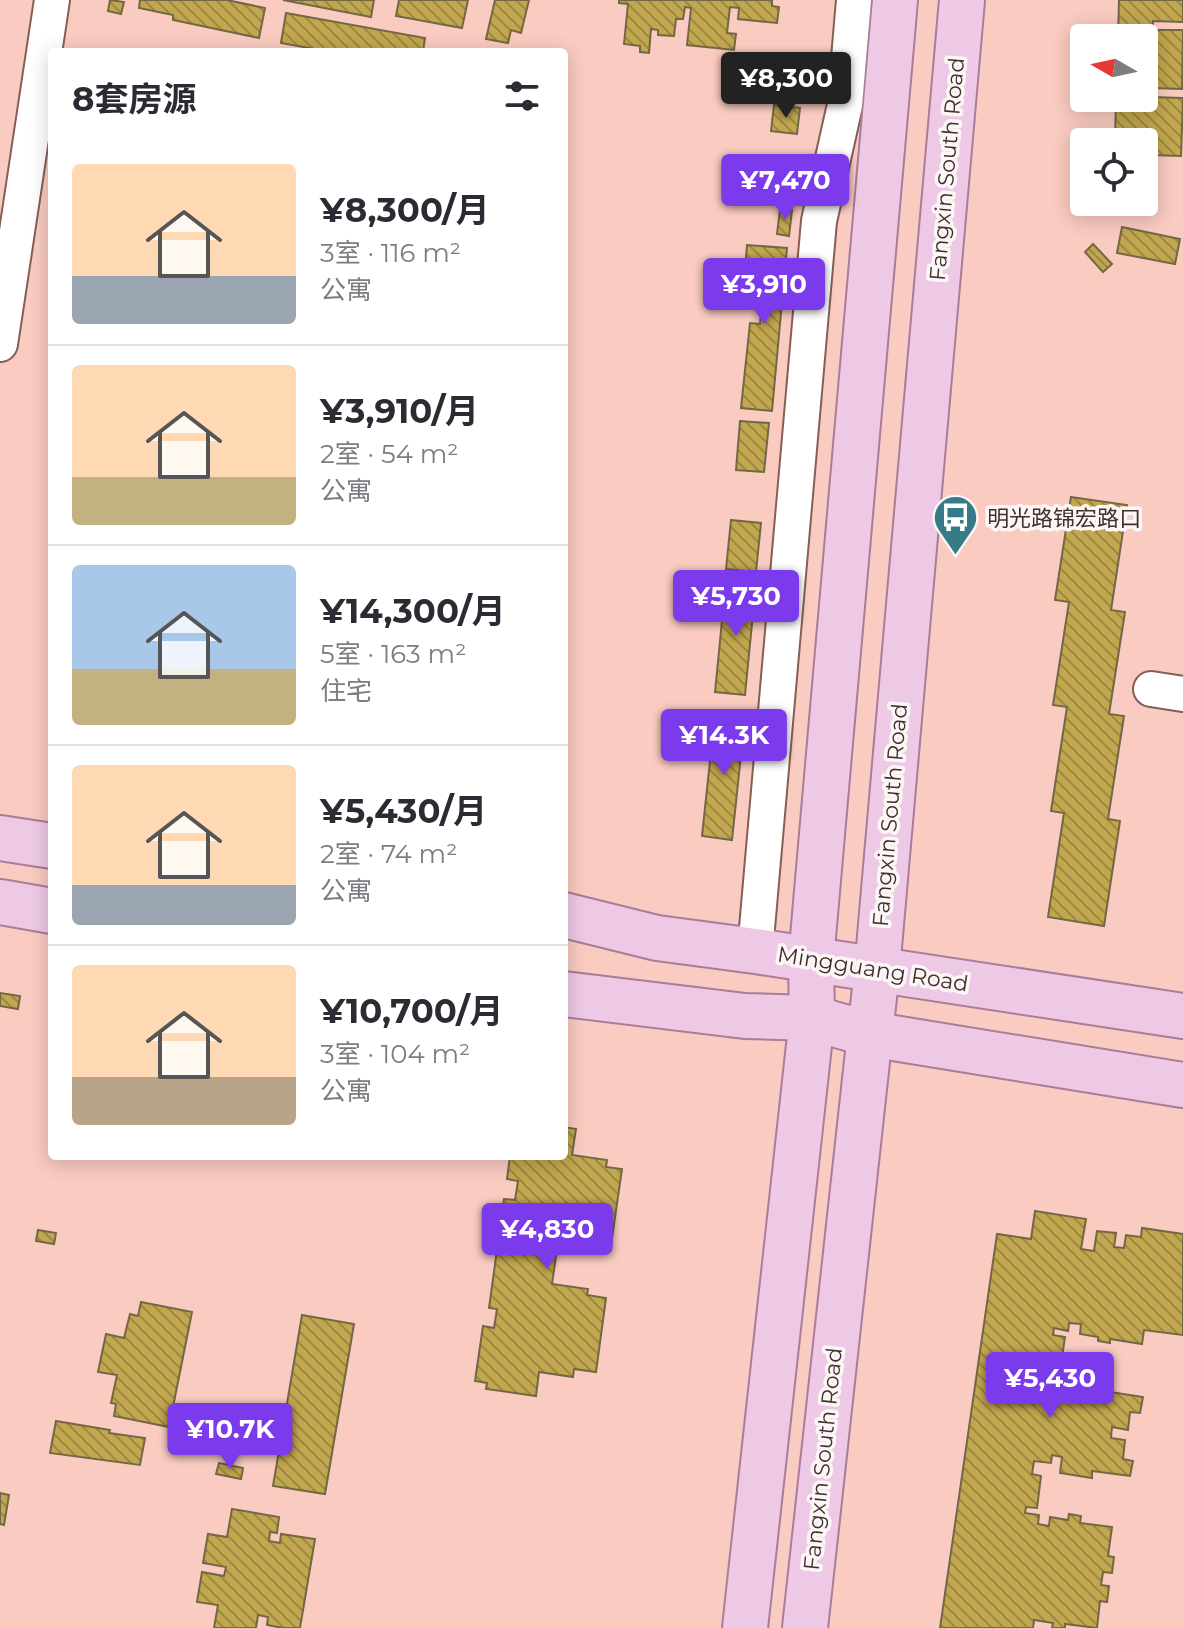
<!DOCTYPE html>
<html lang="zh">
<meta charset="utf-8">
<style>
body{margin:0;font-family:Montserrat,"Noto Sans SC",sans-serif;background:#f2f2f3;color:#2b2b33;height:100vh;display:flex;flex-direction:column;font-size:30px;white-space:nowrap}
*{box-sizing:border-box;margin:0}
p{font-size:26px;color:#7c7c81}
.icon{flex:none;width:44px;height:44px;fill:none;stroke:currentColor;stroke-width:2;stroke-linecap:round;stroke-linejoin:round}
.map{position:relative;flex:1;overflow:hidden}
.drawer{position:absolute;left:48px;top:48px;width:520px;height:1112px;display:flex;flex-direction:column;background:#fff;border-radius:8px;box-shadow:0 4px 20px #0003}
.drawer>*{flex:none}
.needle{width:52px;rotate:279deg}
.buttons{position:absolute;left:1070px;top:24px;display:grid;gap:16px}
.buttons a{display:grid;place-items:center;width:88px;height:88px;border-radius:8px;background:#fff;box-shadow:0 4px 20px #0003;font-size:40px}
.price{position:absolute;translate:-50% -68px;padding:0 18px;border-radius:8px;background:#7c3aed;color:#fff;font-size:26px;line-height:52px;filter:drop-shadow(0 2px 4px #0008)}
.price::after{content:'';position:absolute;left:50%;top:48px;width:24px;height:18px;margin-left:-12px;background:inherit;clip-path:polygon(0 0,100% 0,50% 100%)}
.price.current{background:#222;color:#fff}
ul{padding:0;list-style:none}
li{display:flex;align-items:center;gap:24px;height:200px;padding:0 24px}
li+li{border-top:2px solid #e1e1e2}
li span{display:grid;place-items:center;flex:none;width:224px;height:160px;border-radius:8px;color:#555}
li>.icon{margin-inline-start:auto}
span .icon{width:96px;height:96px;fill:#fffc;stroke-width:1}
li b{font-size:34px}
h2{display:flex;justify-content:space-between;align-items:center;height:96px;padding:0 24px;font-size:34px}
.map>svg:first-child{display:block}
</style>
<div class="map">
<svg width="1183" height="1628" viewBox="0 0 1183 1628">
<defs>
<pattern id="building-back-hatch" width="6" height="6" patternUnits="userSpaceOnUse" patternTransform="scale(2)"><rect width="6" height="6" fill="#c1a74f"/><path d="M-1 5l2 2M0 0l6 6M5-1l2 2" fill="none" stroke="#9e8842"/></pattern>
</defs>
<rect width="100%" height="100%" fill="#facbc1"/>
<!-- building -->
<g fill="url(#building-back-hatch)" stroke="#736843" stroke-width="2">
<polygon points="110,0 124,2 121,14 108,11"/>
<polygon points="140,0 227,0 265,8 259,38 173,20 173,15 139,8"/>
<polygon points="283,0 374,0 371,17"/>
<polygon points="399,0 468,0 462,28 396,16"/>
<polygon points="495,0 529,0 521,33 511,30 508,43 486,39"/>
<polygon points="619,0 772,0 772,6 779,7 777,23 738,19 739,8 730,7 727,33 736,34 734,50 687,45 691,8 685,7 683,19 676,19 674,36 658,35 658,30 651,29 649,53 640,52 640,46 624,44 628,4 619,3"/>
<polygon points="1119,0 1183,0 1183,22 1153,21 1153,30 1183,30 1182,89 1152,88 1151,97 1183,98 1181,156 1150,155 1150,162 1144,162 1144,142 1115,142 1116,98 1144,98 1144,38 1118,38"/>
<polygon points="286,13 425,38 423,52 331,52 281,43"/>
<polygon points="774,105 800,108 797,134 771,131"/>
<polygon points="780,209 792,210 789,236 777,234"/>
<polygon points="1122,227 1180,239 1175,264 1117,253"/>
<polygon points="1093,244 1112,264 1103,272 1085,252"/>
<polygon points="747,245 787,248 772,411 741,408 750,323 760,324 764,284 744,282"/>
<polygon points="740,421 769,423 764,472 736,470"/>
<polygon points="1071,497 1127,505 1111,610 1125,612 1109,714 1124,716 1108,819 1120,821 1104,926 1048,917 1064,813 1051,811 1067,707 1053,705 1069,602 1055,600"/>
<polygon points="731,520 761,523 756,572 726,569"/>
<polygon points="726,580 756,583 745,695 715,692"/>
<polygon points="715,714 745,717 732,840 702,836"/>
<polygon points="0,993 20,996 18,1009 0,1006"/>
<polygon points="564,1127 576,1129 572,1155 607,1160 606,1167 622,1169 611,1245 593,1242 592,1247 558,1242 552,1284 588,1289 587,1295 606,1298 596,1372 574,1369 573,1377 539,1372 536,1396 486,1389 487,1383 475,1381 483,1326 494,1328 497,1309 489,1308 504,1199 515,1200 518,1181 507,1179 510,1156 564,1156"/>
<polygon points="1035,1211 1086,1219 1081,1249 1094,1251 1097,1231 1116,1233 1114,1247 1124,1248 1126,1235 1141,1237 1142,1228 1183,1234 1183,1335 1144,1330 1142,1344 1110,1339 1110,1343 1098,1341 1098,1337 1080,1334 1081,1324 1069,1323 1068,1331 1054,1328 1053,1335 1065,1337 1060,1371 1049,1369 1047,1383 1064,1386 1063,1393 1072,1394 1074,1379 1105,1384 1104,1391 1143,1397 1140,1413 1130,1412 1128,1430 1112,1427 1111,1438 1125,1440 1123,1459 1133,1461 1130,1476 1092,1471 1092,1478 1060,1473 1062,1457 1052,1455 1051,1463 1034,1461 1032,1474 1041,1476 1037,1508 1026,1507 1025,1513 1039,1515 1038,1524 1049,1526 1050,1517 1068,1520 1069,1514 1081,1516 1080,1523 1112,1527 1108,1556 1114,1557 1112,1573 1103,1572 1101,1585 1109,1586 1107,1602 1100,1601 1097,1628 1065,1624 1065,1628 1052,1628 1053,1623 1034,1620 1033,1628 940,1628 997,1234 1031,1239"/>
<polygon points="38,1230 56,1233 54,1244 36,1241"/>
<polygon points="141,1302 192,1312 169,1427 114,1416 116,1404 111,1403 117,1375 98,1372 106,1334 124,1338 130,1314 138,1316"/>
<polygon points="302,1315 354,1324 325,1494 273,1486"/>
<polygon points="56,1421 110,1430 109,1433 145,1438 140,1465 50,1453"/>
<polygon points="219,1463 243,1468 241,1479 216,1474"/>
<polygon points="0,1493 9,1495 4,1525 0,1524"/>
<polygon points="232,1509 279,1517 277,1533 270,1532 269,1541 280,1543 281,1534 315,1539 300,1628 283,1628 267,1625 268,1617 258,1615 256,1628 214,1628 218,1605 197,1602 202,1572 224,1576 226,1567 203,1563 208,1534 227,1537"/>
</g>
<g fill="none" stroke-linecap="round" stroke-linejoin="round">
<defs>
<g id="minor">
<polyline points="0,344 52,0"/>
<polyline points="1151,689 1183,694"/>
<polyline points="755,951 819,221 845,105 854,0"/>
</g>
<g id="major">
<polyline points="0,838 52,846"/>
<polyline points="0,902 52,911"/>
<polyline points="564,915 657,938 755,951 1183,1016"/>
<polyline points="564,994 745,1016 812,1018 869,1034 1183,1085"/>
<polyline points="745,1628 812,1018 811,960 895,0"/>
<polyline points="805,1628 877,970 962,0"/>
</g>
</defs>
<!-- minor casing -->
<use href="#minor" stroke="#865e55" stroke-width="38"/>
<!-- major casing -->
<use href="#major" stroke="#a97c9a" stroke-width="48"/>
<!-- minor -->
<use href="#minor" stroke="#fff" stroke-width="34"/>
<!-- major -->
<use href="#major" stroke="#edc9e6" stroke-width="44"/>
</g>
<!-- icons -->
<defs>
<symbol id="bus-pin" viewBox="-11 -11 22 30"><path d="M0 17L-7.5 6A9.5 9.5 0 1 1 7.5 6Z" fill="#367b88" stroke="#fcf7f6"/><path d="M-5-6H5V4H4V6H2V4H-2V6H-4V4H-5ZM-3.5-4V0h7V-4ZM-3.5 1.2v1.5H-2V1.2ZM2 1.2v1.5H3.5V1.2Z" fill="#fff"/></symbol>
</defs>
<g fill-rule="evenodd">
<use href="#bus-pin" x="930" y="492" width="51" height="69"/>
</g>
<g text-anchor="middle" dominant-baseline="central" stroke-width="7" stroke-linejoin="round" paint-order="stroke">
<!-- street labels -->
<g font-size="22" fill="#412f2b" stroke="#fcf7f6">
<text transform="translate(947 169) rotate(-85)">Fangxin South Road</text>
<text transform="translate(890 815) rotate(-85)">Fangxin South Road</text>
<text transform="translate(873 969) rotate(9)">Mingguang Road</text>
<text transform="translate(823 1459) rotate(-84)">Fangxin South Road</text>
</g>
<!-- poi labels -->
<g font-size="22" fill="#412f2b" stroke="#fcf7f6" text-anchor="start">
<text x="987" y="518">明光路锦宏路口</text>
</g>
</g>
</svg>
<div class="buttons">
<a><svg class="needle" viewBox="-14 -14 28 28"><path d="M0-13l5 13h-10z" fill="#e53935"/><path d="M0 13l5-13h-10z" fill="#7c7c81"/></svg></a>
<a><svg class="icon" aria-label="locate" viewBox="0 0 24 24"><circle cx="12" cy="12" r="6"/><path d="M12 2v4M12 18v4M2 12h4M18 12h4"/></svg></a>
</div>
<b class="price current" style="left:786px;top:120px">¥8,300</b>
<b class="price" style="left:785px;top:222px">¥7,470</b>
<b class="price" style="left:764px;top:326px">¥3,910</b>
<b class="price" style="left:736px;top:638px">¥5,730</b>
<b class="price" style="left:724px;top:777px">¥14.3K</b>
<b class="price" style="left:547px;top:1271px">¥4,830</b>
<b class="price" style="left:1050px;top:1420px">¥5,430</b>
<b class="price" style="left:230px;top:1471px">¥10.7K</b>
<section class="drawer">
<h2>8套房源<svg class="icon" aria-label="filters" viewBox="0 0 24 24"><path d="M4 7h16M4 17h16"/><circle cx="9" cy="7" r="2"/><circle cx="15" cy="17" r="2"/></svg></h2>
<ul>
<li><span style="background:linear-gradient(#ffd9b3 70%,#9aa5b1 0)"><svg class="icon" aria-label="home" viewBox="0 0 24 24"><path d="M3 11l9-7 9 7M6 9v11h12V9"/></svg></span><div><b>¥8,300/月</b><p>3室 · 116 m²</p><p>公寓</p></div></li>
<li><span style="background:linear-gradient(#ffd9b3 70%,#c2b280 0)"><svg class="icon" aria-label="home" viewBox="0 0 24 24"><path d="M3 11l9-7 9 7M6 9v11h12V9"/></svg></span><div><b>¥3,910/月</b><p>2室 · 54 m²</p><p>公寓</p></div></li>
<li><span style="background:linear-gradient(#a9c7e8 65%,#c2b280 0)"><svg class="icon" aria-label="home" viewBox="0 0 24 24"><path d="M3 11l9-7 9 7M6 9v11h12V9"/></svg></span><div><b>¥14,300/月</b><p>5室 · 163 m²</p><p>住宅</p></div></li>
<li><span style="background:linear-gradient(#ffd9b3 75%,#9aa5b1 0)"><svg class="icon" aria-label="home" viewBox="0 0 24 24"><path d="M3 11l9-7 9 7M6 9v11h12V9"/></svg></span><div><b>¥5,430/月</b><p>2室 · 74 m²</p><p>公寓</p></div></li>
<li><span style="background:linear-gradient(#ffd9b3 70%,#b9a48a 0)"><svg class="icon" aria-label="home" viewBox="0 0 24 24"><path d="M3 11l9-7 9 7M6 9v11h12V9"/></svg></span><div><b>¥10,700/月</b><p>3室 · 104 m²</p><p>公寓</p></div></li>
</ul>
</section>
</div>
